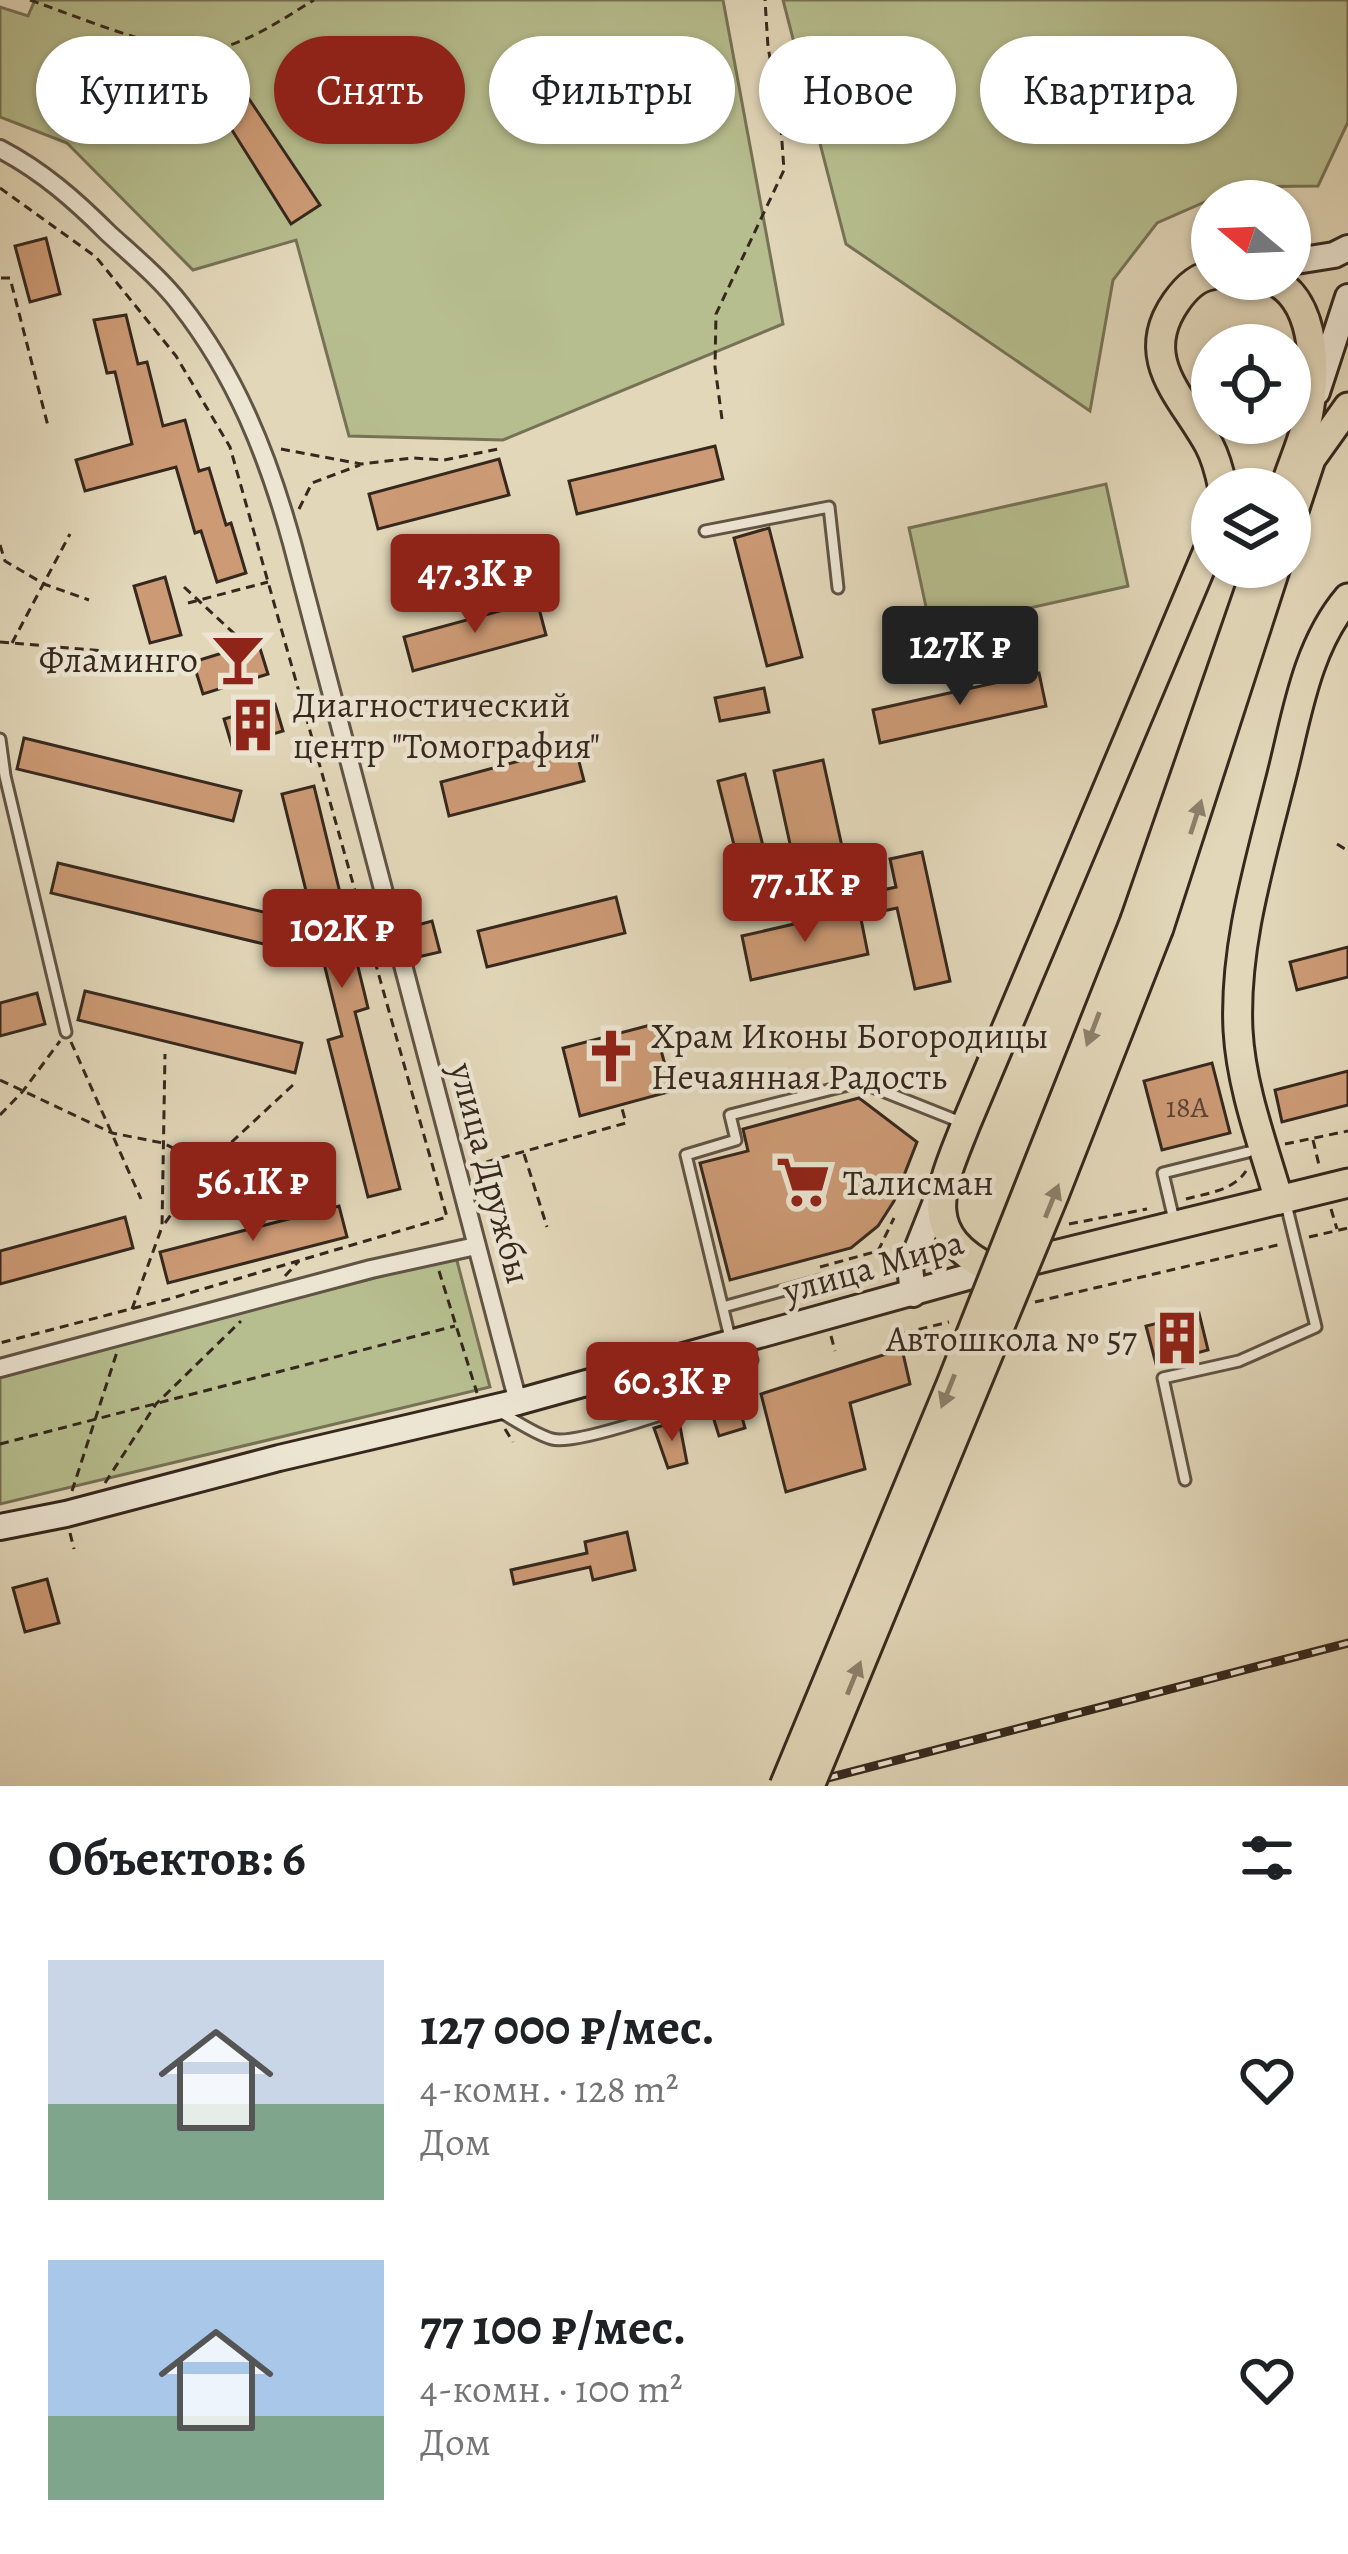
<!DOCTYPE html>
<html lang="ru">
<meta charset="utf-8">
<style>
body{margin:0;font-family:Alegreya,serif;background:#f2f2f2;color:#202124;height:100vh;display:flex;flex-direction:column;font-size:45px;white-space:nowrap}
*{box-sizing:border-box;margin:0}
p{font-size:39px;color:#757577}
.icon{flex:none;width:66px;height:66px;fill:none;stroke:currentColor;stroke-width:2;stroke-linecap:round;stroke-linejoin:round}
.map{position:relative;height:1786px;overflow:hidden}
.sheet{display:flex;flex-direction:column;background:#fff;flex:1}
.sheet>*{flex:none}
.top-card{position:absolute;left:36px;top:36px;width:1278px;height:108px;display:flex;gap:24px}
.needle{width:78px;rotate:289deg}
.controls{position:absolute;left:1191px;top:180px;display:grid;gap:24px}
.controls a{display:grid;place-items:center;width:120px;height:120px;border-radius:50%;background:#fff;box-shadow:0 3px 9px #0004;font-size:60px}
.price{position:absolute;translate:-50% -102px;padding:0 27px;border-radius:12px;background:#8f2418;color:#fff;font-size:39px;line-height:78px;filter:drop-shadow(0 3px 6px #0008)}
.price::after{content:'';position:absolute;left:50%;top:72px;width:36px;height:27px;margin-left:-18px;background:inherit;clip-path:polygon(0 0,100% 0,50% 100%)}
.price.selected{background:#222;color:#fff}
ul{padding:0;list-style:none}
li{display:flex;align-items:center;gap:36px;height:300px;padding:0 48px}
li span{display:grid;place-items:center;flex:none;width:336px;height:240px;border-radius:0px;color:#555}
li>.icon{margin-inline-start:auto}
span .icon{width:144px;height:144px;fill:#fffc;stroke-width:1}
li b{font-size:51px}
h2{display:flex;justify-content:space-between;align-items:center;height:144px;padding:0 48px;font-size:51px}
.chip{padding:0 42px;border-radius:54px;background:#fff;box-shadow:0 3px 9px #0004;font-size:42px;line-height:108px}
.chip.selected{background:#8f2418;color:#fff}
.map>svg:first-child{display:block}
</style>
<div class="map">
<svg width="1348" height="1786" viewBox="0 0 1348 1786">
<rect width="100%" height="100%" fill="#e2d7b9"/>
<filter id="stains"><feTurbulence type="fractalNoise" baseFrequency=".00167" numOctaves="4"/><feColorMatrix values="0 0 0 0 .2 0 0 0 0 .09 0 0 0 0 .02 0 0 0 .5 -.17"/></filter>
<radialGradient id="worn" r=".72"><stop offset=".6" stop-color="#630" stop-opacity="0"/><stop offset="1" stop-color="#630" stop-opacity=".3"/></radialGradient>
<!-- green -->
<g fill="#b6bd8e" stroke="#767256" stroke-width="3">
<polygon points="35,0 723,0 783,324 503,440 349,436 296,240 193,270 67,143 0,117 0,7 28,16"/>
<polygon points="783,0 1348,0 1348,122 1318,186 1239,187 1157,223 1113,280 1090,411 846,244"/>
<polygon points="1106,484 1128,586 931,630 909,528"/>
<polygon points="456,1257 490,1387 0,1504 0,1374"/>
</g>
<!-- building -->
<g fill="#cc9a75" stroke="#36281e" stroke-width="3">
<polygon points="241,87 320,205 291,224 215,103"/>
<polygon points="46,238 60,294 30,302 15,246"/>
<polygon points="126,315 138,364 147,362 163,426 185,420 199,471 209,468 226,525 231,523 246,573 217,582 201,531 195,533 176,467 85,491 76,460 132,444 115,372 107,373 94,320"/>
<polygon points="715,446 723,479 577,514 569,481"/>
<polygon points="499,459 509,495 378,529 369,494"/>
<polygon points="769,528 802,657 767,666 734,538"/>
<polygon points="165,577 181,635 150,643 134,586"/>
<polygon points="537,601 546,635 413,671 404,637"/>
<polygon points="258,642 268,674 203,694 193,662"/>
<polygon points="1039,673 1046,706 880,743 873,710"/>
<polygon points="764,688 769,712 720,721 715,698"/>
<polygon points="275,704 283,731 232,746 224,719"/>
<polygon points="24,738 241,791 233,821 17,769"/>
<polygon points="575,746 584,781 449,816 441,782"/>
<polygon points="823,760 850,883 801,894 774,771"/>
<polygon points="745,774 769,870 742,877 718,781"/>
<polygon points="314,786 368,1008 355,1012 400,1189 368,1197 328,1040 342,1036 282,794"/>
<polygon points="922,852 950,981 915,989 897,908 860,916 856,896 896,887 890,859"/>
<polygon points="58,863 272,914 264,944 51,893"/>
<polygon points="616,897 625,933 487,967 478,931"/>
<polygon points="859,909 868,954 751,980 742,936"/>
<polygon points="432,921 440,952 418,957 410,927"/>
<polygon points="1348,947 1348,977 1297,990 1290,962"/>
<polygon points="85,991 302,1043 295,1073 78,1020"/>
<polygon points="37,993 45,1024 0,1036 0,1003"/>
<polygon points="654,1024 672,1091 580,1116 563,1048"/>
<polygon points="1212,1063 1230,1133 1162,1150 1144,1081"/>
<polygon points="1348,1071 1348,1105 1282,1122 1275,1090"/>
<polygon points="859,1098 917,1142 894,1201 878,1226 851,1248 730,1280 700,1163 748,1151 743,1129"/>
<polygon points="339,1206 347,1237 168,1283 160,1252"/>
<polygon points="125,1217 133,1248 0,1284 0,1251"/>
<polygon points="1199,1313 1208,1350 1156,1364 1146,1326"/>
<polygon points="902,1349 910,1384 850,1403 865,1469 786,1492 761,1394"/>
<polygon points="737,1399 745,1428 719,1436 710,1407"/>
<polygon points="679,1421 687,1463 668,1468 654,1428"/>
<polygon points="627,1532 635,1570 593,1580 590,1567 514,1584 511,1570 587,1553 585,1542"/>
<polygon points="47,1579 59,1623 25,1632 13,1588"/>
</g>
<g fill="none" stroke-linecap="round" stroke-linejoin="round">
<defs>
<g id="lane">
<polyline points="705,531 829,507 838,588"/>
<polyline points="0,739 5,776 66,1032"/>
<polyline points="1174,1220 1163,1173 1248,1152"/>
<polyline points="723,1307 821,1280"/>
<polyline points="731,1342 686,1155 736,1140 730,1115 860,1082 963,1123"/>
<path d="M502 1413C518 1422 535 1434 552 1439 577 1447 710 1398 741 1387L752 1360 746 1343"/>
<polyline points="1185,1480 1163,1378 1239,1361 1316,1327 1286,1204"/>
</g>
<g id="street">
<path d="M0 149C42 171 75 200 108 233 132 255 160 278 180 304 236 375 268 456 292 543L518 1402"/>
<polyline points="0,1368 371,1269 476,1246"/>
</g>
<g id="secondary">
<polyline points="1290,262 1334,255 1348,248"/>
<polyline points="1317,392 1348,297"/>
<polyline points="913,1294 910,1267 941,1189"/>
<polyline points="0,1527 66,1514 279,1458 518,1402 993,1270"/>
</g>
<g id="primary">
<path d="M1212 275C1196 277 1185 289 1176 302 1136 359 1183 397 1209 445 1216 458 1220 474 1223 489"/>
<path d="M1270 279C1320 299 1317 382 1306 426 1300 447 1291 468 1284 489"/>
<polyline points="1290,523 1311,459 1348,407"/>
<path d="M1212 541 966 1124C942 1185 916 1233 993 1270L1348 1183"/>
<polyline points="1135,920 1256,571"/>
<polyline points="1159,928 1276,567"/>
<path d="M1279 1200C1263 1145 1241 1087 1238 1030 1234 948 1259 866 1279 786 1296 723 1304 650 1348 598"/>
</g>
</defs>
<!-- lane casing -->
<use href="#lane" stroke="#615445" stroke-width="15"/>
<!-- street casing -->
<use href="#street" stroke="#615445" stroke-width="22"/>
<!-- secondary casing -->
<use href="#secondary" stroke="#36281e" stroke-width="30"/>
<!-- primary casing -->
<use href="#primary" stroke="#36281e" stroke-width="33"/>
<!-- path -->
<g stroke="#36281e" stroke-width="3" stroke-dasharray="9 6" stroke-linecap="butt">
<path d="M30 0C71 14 173 57 212 50 250 42 281 20 314 0"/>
<polyline points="0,188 96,257 176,356 230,447 447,1217 169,1299 0,1343"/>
<polyline points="1,278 10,278 48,426"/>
<polyline points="722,419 715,367 716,314 784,170 780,114 768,47 765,0"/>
<polyline points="281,449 361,464 413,458 444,460 498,449"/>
<polyline points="299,509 312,483 360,465"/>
<polyline points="0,545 5,561 44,584 89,600"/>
<polyline points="184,587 240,639"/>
<polyline points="188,603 268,582"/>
<polyline points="0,642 104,651"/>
<polyline points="12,643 70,534"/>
<polyline points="1337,844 1348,851"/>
<polyline points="71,1042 141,1199"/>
<polyline points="0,1080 112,1133 163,1143 207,1165 322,1193"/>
<polyline points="0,1115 23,1091 60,1041"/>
<polyline points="1313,1140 1319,1165"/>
<polyline points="1285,1144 1348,1131"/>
<polyline points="524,1154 547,1227"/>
<polyline points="472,1166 626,1123 621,1105"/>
<path d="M1186 1199C1207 1193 1233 1191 1246 1171"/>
<polyline points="1331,1209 1337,1229"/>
<polyline points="165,1223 207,1165 294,1084"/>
<polyline points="1069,1224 1147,1209"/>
<polyline points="1309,1237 1348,1228"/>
<polyline points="820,1267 878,1251 894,1218"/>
<polyline points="439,1271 477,1393"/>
<polyline points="285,1276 299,1261"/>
<polyline points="1035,1302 1282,1244"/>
<polyline points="132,1309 162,1227 165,1054"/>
<polyline points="904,1333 949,1322"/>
<polyline points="831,1336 835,1351"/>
<polyline points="505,1429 513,1442"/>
<polyline points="0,1444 455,1326"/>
<polyline points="105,1483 156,1404 241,1321"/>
<polyline points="72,1491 117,1352"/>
<polyline points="70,1533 74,1549"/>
</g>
<!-- lane -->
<use href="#lane" stroke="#ece5d2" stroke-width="9"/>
<!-- street -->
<use href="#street" stroke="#ece5d2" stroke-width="16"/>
<!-- secondary -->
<use href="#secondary" stroke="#ece5d2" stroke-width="24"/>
<!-- primary -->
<use href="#primary" stroke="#e2d7b9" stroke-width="27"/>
<defs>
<polyline id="rail" points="797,1786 1348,1643"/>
</defs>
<!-- rail casing -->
<use href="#rail" stroke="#36281e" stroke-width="9"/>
<!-- rail -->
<use href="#rail" stroke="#ece5d2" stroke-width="4.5" stroke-dasharray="14" stroke-linecap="butt"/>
<defs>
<g id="primary-bridge">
<polyline points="784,1786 951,1384 1135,920"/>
<polyline points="810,1786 1055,1193 1159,928"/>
</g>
</defs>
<!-- primary-bridge casing -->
<use href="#primary-bridge" stroke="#36281e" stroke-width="33" stroke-linecap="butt"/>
<!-- primary-bridge -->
<use href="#primary-bridge" stroke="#e2d7b9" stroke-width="27"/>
</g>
<!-- one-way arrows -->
<defs><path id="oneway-solid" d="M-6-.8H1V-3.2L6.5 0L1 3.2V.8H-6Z" transform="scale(3)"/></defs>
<g fill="#8c806c">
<use href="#oneway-solid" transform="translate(1196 817) rotate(-72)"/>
<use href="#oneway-solid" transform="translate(1093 1029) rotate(111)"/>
<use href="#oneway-solid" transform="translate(1052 1201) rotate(-68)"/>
<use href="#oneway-solid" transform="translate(948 1391) rotate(112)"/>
<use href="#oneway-solid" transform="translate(854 1678) rotate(-68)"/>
</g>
<!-- icons -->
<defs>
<symbol id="bar-bare" viewBox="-9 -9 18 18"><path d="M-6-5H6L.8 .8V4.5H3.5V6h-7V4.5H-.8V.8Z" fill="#8f2418" stroke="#ece5d2" stroke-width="2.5" paint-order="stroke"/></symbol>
<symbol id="building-bare" viewBox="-9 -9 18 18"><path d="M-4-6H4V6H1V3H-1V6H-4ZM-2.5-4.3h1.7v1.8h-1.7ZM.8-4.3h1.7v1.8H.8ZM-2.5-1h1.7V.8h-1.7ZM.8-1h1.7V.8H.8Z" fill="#8f2418" stroke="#ece5d2" stroke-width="2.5" paint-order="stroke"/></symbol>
<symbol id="church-bare" viewBox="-9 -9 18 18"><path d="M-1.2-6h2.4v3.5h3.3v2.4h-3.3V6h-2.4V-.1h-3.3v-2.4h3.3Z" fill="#8f2418" stroke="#ece5d2" stroke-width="2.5" paint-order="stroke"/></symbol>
<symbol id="supermarket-bare" viewBox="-9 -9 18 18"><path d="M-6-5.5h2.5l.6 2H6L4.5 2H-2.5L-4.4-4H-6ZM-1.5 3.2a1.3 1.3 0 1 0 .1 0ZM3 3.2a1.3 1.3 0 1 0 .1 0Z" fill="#8f2418" stroke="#ece5d2" stroke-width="2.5" paint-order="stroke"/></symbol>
</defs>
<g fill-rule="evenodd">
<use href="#bar-bare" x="200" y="621" width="76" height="76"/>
<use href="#building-bare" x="215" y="687" width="76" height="76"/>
<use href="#church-bare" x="573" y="1018" width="76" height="76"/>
<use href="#supermarket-bare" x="765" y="1144" width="76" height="76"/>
<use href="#building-bare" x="1139" y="1300" width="76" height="76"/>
</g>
<g text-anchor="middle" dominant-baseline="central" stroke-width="9" stroke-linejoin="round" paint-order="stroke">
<!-- number labels -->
<g font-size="30" fill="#5c4434">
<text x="1187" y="1107">18А</text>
</g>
<!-- poi labels -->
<g font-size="36" fill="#36281e" stroke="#ece5d2" text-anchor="start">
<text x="198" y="659" text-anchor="end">Фламинго</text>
<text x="293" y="704">Диагностический<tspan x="293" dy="41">центр "Томография"</tspan></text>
<text x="651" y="1035">Храм Иконы Богородицы<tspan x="651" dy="41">Нечаянная Радость</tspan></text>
<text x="843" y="1182">Талисман</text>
<text x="1137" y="1338" text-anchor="end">Автошкола № 57</text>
</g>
<!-- street labels -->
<g font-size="36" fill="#36281e" stroke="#ece5d2">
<text transform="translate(491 1173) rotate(75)">улица Дружбы</text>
<text transform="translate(873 1266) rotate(-16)">улица Мира</text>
</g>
</g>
<rect width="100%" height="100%" filter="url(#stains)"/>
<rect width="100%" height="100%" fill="url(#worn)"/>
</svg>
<div class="controls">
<a><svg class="needle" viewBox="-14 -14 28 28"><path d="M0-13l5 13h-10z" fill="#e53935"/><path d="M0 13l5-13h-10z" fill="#757577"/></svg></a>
<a><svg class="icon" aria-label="locate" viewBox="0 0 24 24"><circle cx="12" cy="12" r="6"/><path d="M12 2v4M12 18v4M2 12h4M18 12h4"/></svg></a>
<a><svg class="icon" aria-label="layers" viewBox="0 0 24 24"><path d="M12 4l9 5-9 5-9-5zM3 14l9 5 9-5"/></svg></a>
</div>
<b class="price" style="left:475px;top:636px">47.3K ₽</b>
<b class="price selected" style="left:960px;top:708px">127K ₽</b>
<b class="price" style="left:805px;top:945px">77.1K ₽</b>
<b class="price" style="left:342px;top:991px">102K ₽</b>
<b class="price" style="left:253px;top:1244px">56.1K ₽</b>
<b class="price" style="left:672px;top:1444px">60.3K ₽</b>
<div class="top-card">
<a class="chip">Купить</a>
<a class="chip selected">Снять</a>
<a class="chip">Фильтры</a>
<a class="chip">Новое</a>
<a class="chip">Квартира</a>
</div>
</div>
<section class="sheet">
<h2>Объектов: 6<svg class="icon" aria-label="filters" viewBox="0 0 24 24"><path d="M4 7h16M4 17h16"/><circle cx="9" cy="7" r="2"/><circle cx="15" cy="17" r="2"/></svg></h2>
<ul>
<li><span style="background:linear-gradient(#c9d6e8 60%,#7fa58c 0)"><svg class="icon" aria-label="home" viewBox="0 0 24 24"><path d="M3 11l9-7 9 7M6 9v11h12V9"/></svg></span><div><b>127 000 ₽/мес.</b><p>4-комн. · 128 m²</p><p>Дом</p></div><svg class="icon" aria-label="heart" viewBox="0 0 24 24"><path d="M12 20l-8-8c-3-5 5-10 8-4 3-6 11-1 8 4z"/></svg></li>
<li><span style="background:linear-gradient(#a9c7e8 65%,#7fa58c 0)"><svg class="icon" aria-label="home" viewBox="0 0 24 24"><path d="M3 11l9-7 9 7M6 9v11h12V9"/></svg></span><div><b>77 100 ₽/мес.</b><p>4-комн. · 100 m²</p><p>Дом</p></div><svg class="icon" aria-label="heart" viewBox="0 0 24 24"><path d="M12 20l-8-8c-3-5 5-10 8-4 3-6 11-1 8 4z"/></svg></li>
</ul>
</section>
